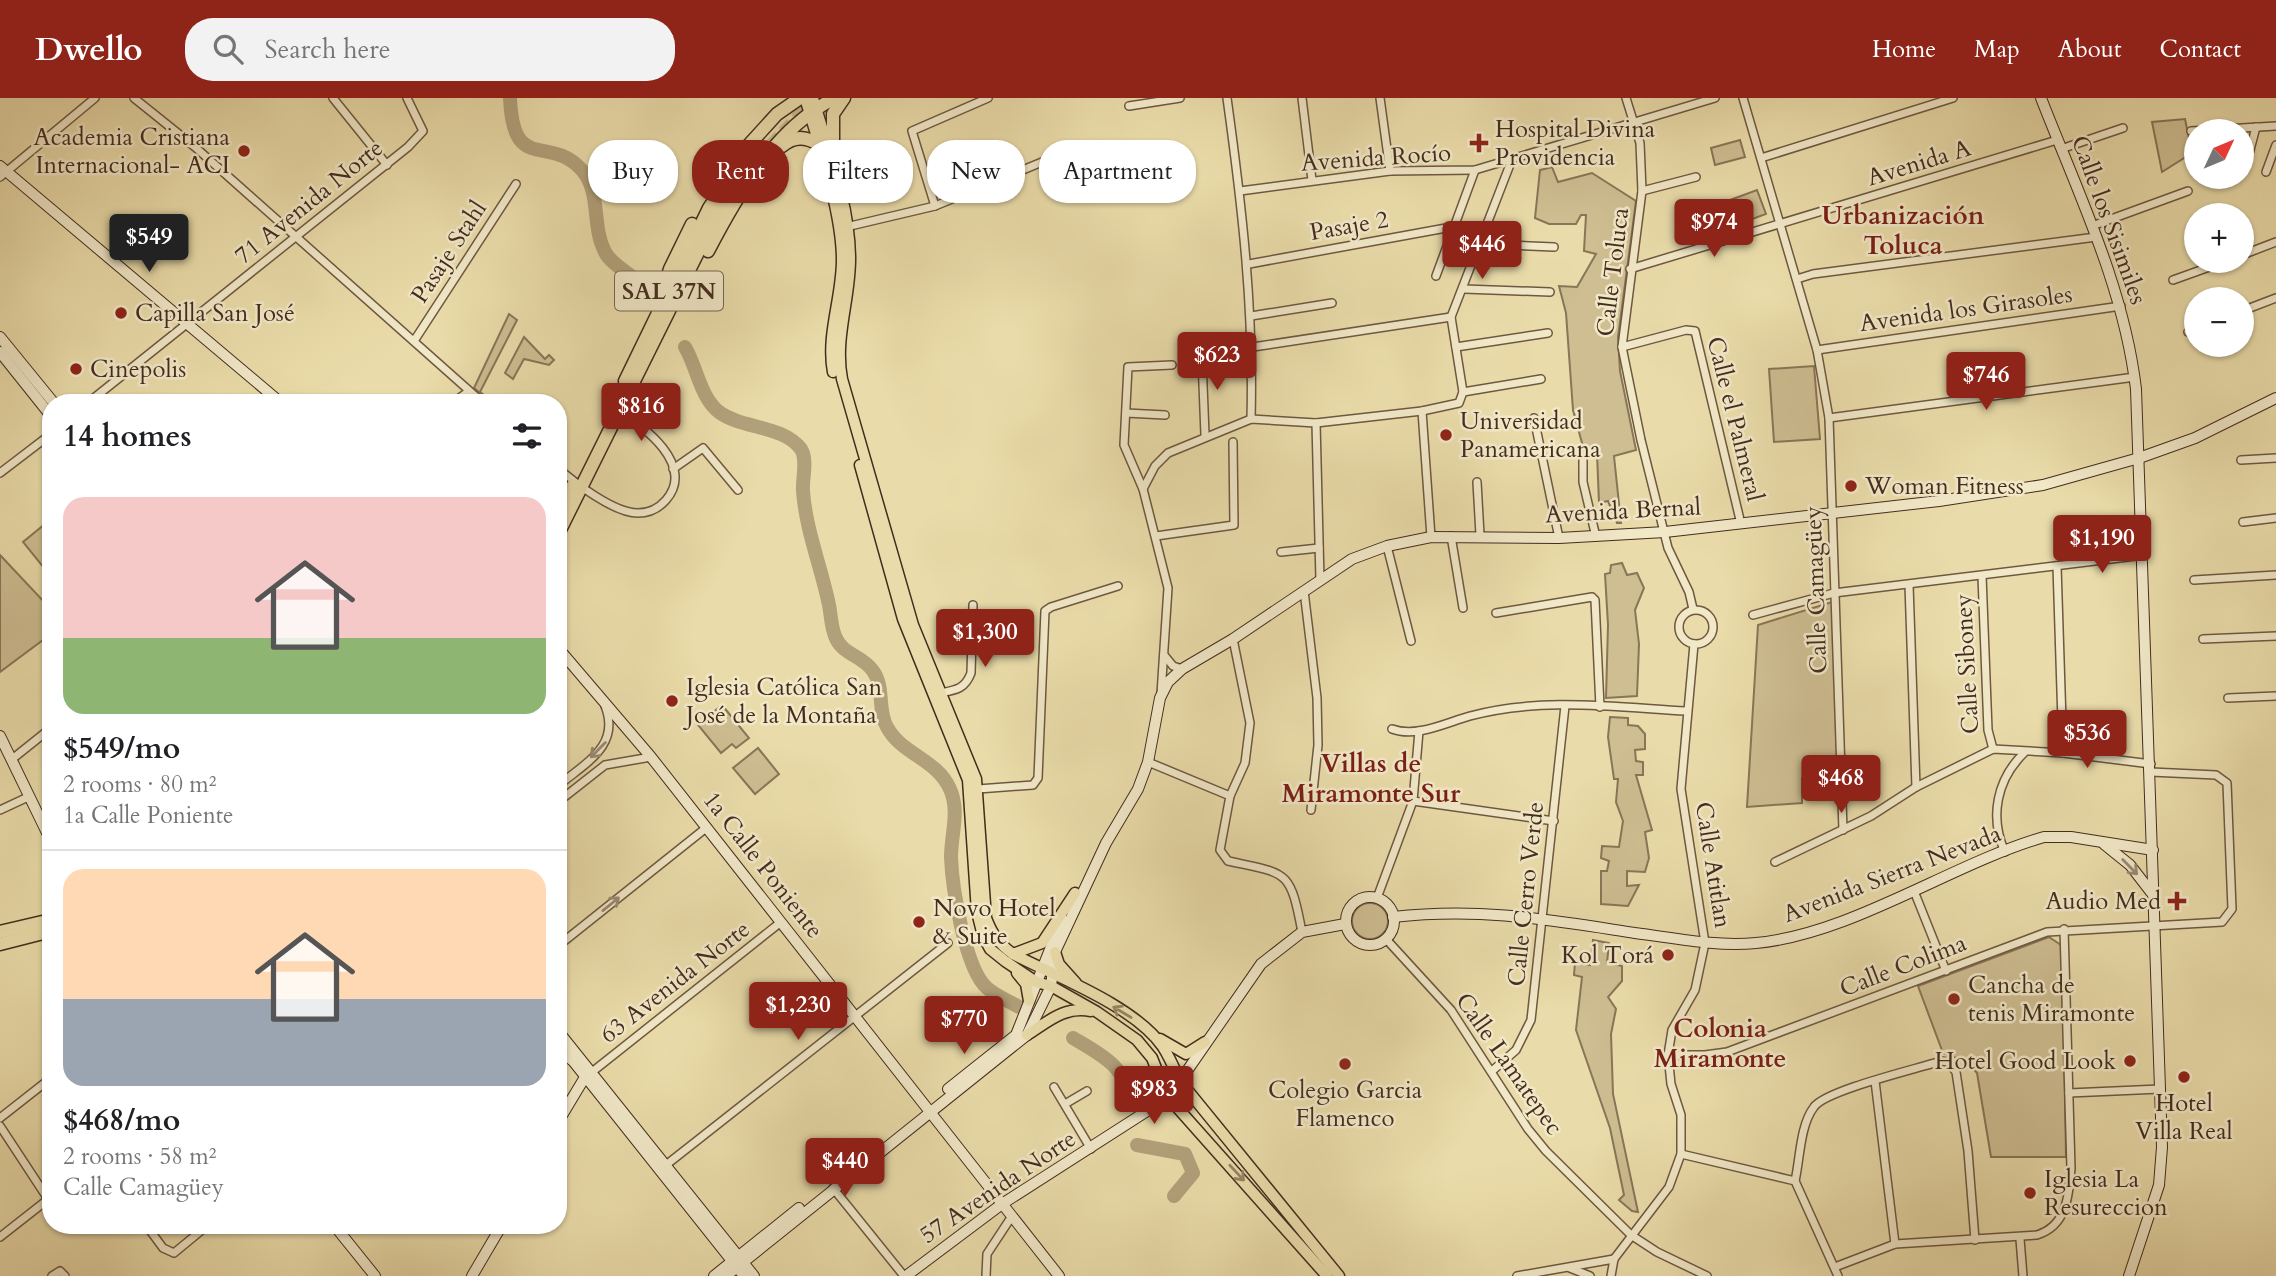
<!DOCTYPE html>
<meta charset="utf-8">
<style>
body{margin:0;font-family:Cardo,serif;background:#f2f2f2;color:#202124;height:100vh;display:flex;flex-direction:column;font-size:26px;white-space:nowrap}
*{box-sizing:border-box;margin:0}
p{font-size:23px;color:#757577}
.icon{flex:none;width:38px;height:38px;fill:none;stroke:currentColor;stroke-width:2;stroke-linecap:round;stroke-linejoin:round}
.map{position:relative;flex:1;overflow:hidden}
.panel{position:absolute;left:42px;top:296px;width:525px;height:840px;display:flex;flex-direction:column;background:#fff;border-radius:28px;box-shadow:0 2px 5px #0004}
.panel>*{flex:none}
.guide{position:absolute;left:588px;top:42px;width:665px;height:63px;display:flex;gap:14px}
.needle{width:46px;rotate:46deg}
.fabs{position:absolute;left:2184px;top:21px;display:grid;gap:14px}
.fabs a{display:grid;place-items:center;width:70px;height:70px;border-radius:50%;background:#fff;box-shadow:0 2px 5px #0004;font-size:35px}
.price{position:absolute;translate:-50% -60px;padding:0 16px;border-radius:7px;background:#8f2418;color:#fff;font-size:23px;line-height:46px;filter:drop-shadow(0 2px 4px #0008)}
.price::after{content:'';position:absolute;left:50%;top:42px;width:21px;height:16px;margin-left:-10px;background:inherit;clip-path:polygon(0 0,100% 0,50% 100%)}
.price.current{background:#222;color:#fff}
ul{padding:0;list-style:none}
li{display:grid;align-content:center;gap:14px;height:371px;padding:0 21px}
li+li{border-top:2px solid #e0e0e0}
li span{display:grid;place-items:center;height:217px;border-radius:21px;color:#555}
li>.icon{margin-inline-start:auto}
span .icon{width:126px;height:126px;fill:#fffc;stroke-width:1}
li b{font-size:30px}
h2{display:flex;justify-content:space-between;align-items:center;height:84px;padding:0 21px;font-size:30px}
.chip{padding:0 24px;border-radius:28px;background:#fff;box-shadow:0 2px 5px #0004;font-size:24px;line-height:63px}
.chip.current{background:#8f2418;color:#fff}
header{display:flex;align-items:center;gap:42px;box-sizing:border-box;height:98px;padding:0 35px;background:#8f2418;color:#fff}
header strong{font-size:33px}
nav{display:flex;gap:38px;margin-inline-start:auto;font-size:24px}
.search{width:490px;height:63px;background:#f2f2f2;display:flex;align-items:center;gap:18px;box-sizing:border-box;padding:0 24px;border-radius:28px;color:#757577;font-size:26px}
.map>svg:first-child{display:block}
</style>
<header>
<strong>Dwello</strong>
<div class="search"><svg class="icon" aria-label="search" viewBox="0 0 24 24"><circle cx="10" cy="10" r="6"/><path d="M15 15l6 6"/></svg>Search here</div>
<nav><a>Home</a><a>Map</a><a>About</a><a>Contact</a></nav>
</header>
<div class="map">
<svg width="2276" height="1178" viewBox="0 0 2276 1178">
<rect width="100%" height="100%" fill="#eadcaa"/>
<filter id="stains"><feTurbulence type="fractalNoise" baseFrequency=".00286" numOctaves="4"/><feColorMatrix values="0 0 0 0 .2 0 0 0 0 .09 0 0 0 0 .02 0 0 0 .5 -.17"/></filter>
<radialGradient id="worn" r=".72"><stop offset=".6" stop-color="#630" stop-opacity="0"/><stop offset="1" stop-color="#630" stop-opacity=".3"/></radialGradient>
<!-- green -->
<g fill="#cebe92" stroke="#897558" stroke-width="2">
<polygon points="2185,21 2192,55 2162,74 2152,24"/>
<polygon points="1740,42 1745,59 1715,67 1711,50"/>
<polygon points="1552,69 1558,84 1592,75 1636,103 1618,239 1620,273 1636,352 1614,358 1621,425 1617,425 1608,403 1599,405 1597,356 1585,356 1573,312 1566,215 1559,188 1577,189 1596,156 1584,153 1586,117 1581,117 1576,126 1549,126 1535,120 1540,72"/>
<polygon points="1757,92 1766,116 1728,130 1719,106"/>
<polygon points="509,216 517,222 480,294 494,304 491,304 474,290"/>
<polygon points="524,239 545,261 549,257 554,262 549,267 524,261 513,281 505,275"/>
<polygon points="1814,268 1820,341 1774,344 1769,271"/>
<polygon points="51,421 51,473 48,475 23,444"/>
<polygon points="0,457 45,505 51,500 51,536 0,574"/>
<polygon points="1622,465 1627,477 1637,475 1644,490 1635,512 1639,546 1637,598 1606,600 1608,527 1605,476 1610,475 1611,467"/>
<polygon points="1832,504 1838,680 1802,680 1802,705 1747,709 1758,527"/>
<polygon points="722,607 749,640 736,650 732,646 721,655 698,627"/>
<polygon points="1610,619 1628,620 1628,627 1638,628 1645,636 1645,651 1635,652 1636,663 1643,664 1643,677 1636,677 1652,732 1645,734 1649,760 1645,774 1627,773 1627,788 1639,787 1628,808 1601,806 1601,773 1607,773 1609,763 1601,760 1602,748 1619,749 1623,723 1616,704 1618,681 1614,681 1608,639"/>
<polygon points="758,650 779,676 755,696 733,670"/>
<circle cx="1370" cy="823" r="18"/>
<polygon points="2049,839 2061,847 2063,860 2066,1059 1991,1059 1977,975 1967,964 1943,955 1918,888"/>
<polygon points="1593,842 1609,845 1607,865 1622,868 1622,883 1608,899 1616,911 1611,936 1613,996 1638,1114 1632,1113 1619,1102 1624,1097 1610,1030 1576,932 1582,879 1574,877 1575,864 1590,867"/>
</g>
<g fill="none" stroke-linecap="round" stroke-linejoin="round">
<!-- river -->
<g stroke="#b2a07a" stroke-width="14">
<path d="M510 0C513 76 548 36 581 71 602 94 591 128 605 154 612 168 634 177 645 190"/>
<path d="M685 249C697 269 700 299 719 314 742 331 783 327 801 351 808 362 802 381 803 393 806 433 821 468 829 507 831 517 831 528 835 538 842 557 862 557 873 573 885 589 877 612 887 629 901 656 937 661 950 691 960 713 951 736 951 759 952 788 965 871 987 890 996 898 1009 903 1019 909"/>
<path d="M1073 940C1100 956 1128 969 1129 1004"/>
<polyline points="1137,1047 1185,1056 1193,1075 1174,1098"/>
</g>
<!-- highway-tunnel -->
<polyline stroke="#c9b98e" stroke-width="12" stroke-dasharray="12 6" stroke-linecap="butt" points="746,73 800,16 822,0"/>
<defs>
<g id="street">
<polyline points="134,0 195,49 482,304"/>
<polyline points="333,0 387,67"/>
<path d="M1227 0C1242 108 1254 212 1251 321"/>
<polyline points="1302,0 1312,82"/>
<polyline points="1380,0 1390,73"/>
<polyline points="1626,0 1640,45 1642,93 1622,249 1641,342 1668,450 1689,494 1693,511"/>
<polyline points="1743,0 1817,252 1829,320 1843,732"/>
<polyline points="1129,8 1180,0"/>
<polyline points="2191,33 2276,28"/>
<polyline points="2061,51 2123,30"/>
<polyline points="1761,60 1953,0"/>
<polyline points="2245,71 2256,29"/>
<polyline points="2266,74 2276,47"/>
<polyline points="0,79 95,0"/>
<polyline points="1240,93 1390,73 1475,72 1715,0"/>
<polyline points="1642,93 1696,79"/>
<polyline points="935,108 912,33 988,0"/>
<polyline points="2092,128 2188,93"/>
<polyline points="846,129 935,108 1064,55"/>
<polyline points="1481,146 1554,149"/>
<polyline points="2242,157 2276,144"/>
<polyline points="1249,166 1457,128"/>
<polyline points="1630,171 2057,42"/>
<polyline points="1436,178 1475,72"/>
<polyline points="1797,181 1813,176 2096,139"/>
<polyline points="2173,182 2226,163"/>
<polyline points="1464,191 1550,194"/>
<polyline points="2242,213 2276,200"/>
<polyline points="1251,218 1332,205"/>
<polyline points="2188,234 2196,231"/>
<polyline points="414,243 516,86"/>
<polyline points="1253,249 1451,219"/>
<polyline points="1456,249 1548,235"/>
<polyline points="1622,249 1686,232 1695,233 1741,426"/>
<polyline points="1817,252 2121,208"/>
<polyline points="1202,261 1205,337"/>
<polyline points="1463,294 1541,281"/>
<polyline points="89,304 408,49 423,33 407,0"/>
<polyline points="454,304 469,293"/>
<polyline points="1422,313 1431,439"/>
<polyline points="1126,315 1165,317"/>
<polyline points="1534,320 1559,440"/>
<polyline points="1829,320 2135,279"/>
<polyline points="1316,325 1320,482"/>
<polyline points="2241,362 2276,360"/>
<polyline points="1583,363 1583,384 1596,439"/>
<path d="M558 370C575 385 614 415 638 415 649 415 659 410 666 402 696 368 644 327 618 314"/>
<polyline points="673,371 703,350 738,392"/>
<polyline points="0,375 51,336"/>
<polyline points="1477,384 1480,437"/>
<polyline points="1143,391 1124,347 1128,269 1172,267"/>
<polyline points="2243,424 2276,420"/>
<polyline points="1156,438 1234,427 1233,344"/>
<polyline points="1451,438 1463,510"/>
<polyline points="1387,448 1411,543"/>
<polyline points="1281,454 1319,450"/>
<polyline points="2057,468 2063,655"/>
<polyline points="1982,478 1988,632 1993,651"/>
<polyline points="2194,482 2276,477"/>
<polyline points="1909,487 1916,689"/>
<polyline points="1304,493 1317,600 1318,647 1311,712"/>
<circle cx="1696" cy="529" r="17"/>
<polyline points="1496,515 1592,499 1595,502 1600,609"/>
<polyline points="1753,517 1834,495 2144,457"/>
<path d="M1233 541 1250 625 1245 665 1230 698 1220 752 1228 763C1288 776 1290 771 1302 834"/>
<polyline points="2203,541 2276,538"/>
<polyline points="1164,557 1173,568 1182,571"/>
<path d="M940 595C956 592 965 591 971 575L973 507"/>
<polyline points="1161,596 1168,490 1143,391 1155,368 1168,355 1251,321 1316,325 1422,313 1459,305 1463,294 1451,219 1511,64"/>
<polyline points="2228,600 2276,598"/>
<path d="M1392 631C1416 640 1445 625 1470 618 1539 599 1615 609 1686 613"/>
<polyline points="11,662 51,630"/>
<polyline points="1148,664 1230,698"/>
<path d="M558 688C585 665 621 648 605 608"/>
<polyline points="978,691 1033,687 1038,680 1045,513 1051,509 1118,488"/>
<polyline points="1413,703 1554,723"/>
<polyline points="558,704 605,667 651,659"/>
<polyline points="0,712 28,699"/>
<path d="M2005 754C1989 719 1997 681 2024 655"/>
<polyline points="1775,764 1871,718 1916,689 1993,651 2063,655 2151,666"/>
<polyline points="1914,793 1946,873"/>
<polyline points="1377,800 1413,703 1419,633"/>
<polyline points="1386,841 1451,912 1528,1031 1546,1053 1631,1137 1657,1154 1707,1178"/>
<polyline points="558,848 706,730"/>
<polyline points="1668,957 1705,957 1727,954 2047,834 2222,824 2232,811 2227,685 2216,677 2151,674"/>
<polyline points="1492,973 1516,952 1531,922 1565,608"/>
<polyline points="592,974 781,824"/>
<polyline points="1875,983 1895,1146"/>
<polyline points="1054,989 1091,1051"/>
<polyline points="2069,995 2160,991"/>
<polyline points="1065,1006 1087,993"/>
<polyline points="0,1020 51,980"/>
<polyline points="0,1028 48,1101"/>
<polyline points="1681,1056 1795,1083 1838,1178"/>
<polyline points="666,1067 948,845"/>
<path d="M1795 1083C1800 1061 1800 1027 1814 1009 1826 992 1917 971 1941 963L1948 964 1956 974 1968 1053 1975 1142"/>
<polyline points="833,1090 904,1178"/>
<polyline points="146,1127 163,1150 174,1155 208,1127"/>
<polyline points="489,1127 496,1136"/>
<polyline points="0,1139 51,1099"/>
<polyline points="2020,1141 2023,1178"/>
<path d="M1835 1169 1895 1146 2037 1137C2067 1128 2069 1097 2071 1070L2064 831"/>
<polyline points="1570,1170 1590,1178"/>
<polyline points="52,1178 60,1173 65,1178"/>
<polyline points="986,1178 987,1156 1012,1118"/>
<polyline points="1517,1178 1614,1161"/>
<polyline points="1611,1178 1614,1161 1669,1089 1681,1056 1681,1017 1671,986 1668,957 1672,932 1695,892 1705,845 1681,691 1694,546"/>
</g>
<g id="secondary">
<path d="M2041 0C2078 95 2124 189 2136 291L2162 1049 2159 1087 2129 1178"/>
<polyline points="0,68 280,304"/>
<polyline points="0,239 53,304"/>
<polyline points="0,254 51,318"/>
<polyline points="558,550 651,659 1059,1178"/>
<polyline points="0,638 51,743"/>
<polyline points="2104,746 2130,767 2154,798"/>
<circle cx="1370" cy="823" r="24"/>
<path d="M1393 819C1481 809 1550 822 1635 835 1675 840 1716 849 1756 845 1852 836 1951 766 2044 739H2071L2153 752"/>
<polyline points="558,933 754,1178"/>
<polyline points="558,951 573,963 744,1178"/>
<polyline points="948,991 1016,937 1062,821"/>
<polyline points="558,1024 585,979"/>
<polyline points="334,1127 375,1178"/>
<polyline points="472,1178 502,1127"/>
<polyline points="714,1178 799,1110"/>
<polyline points="726,1178 1027,937 1051,888 1055,854 1106,745 1138,691 1148,664 1160,600 1168,584 1182,571 1233,541 1352,461 1387,448 1431,439 1559,440 1665,434 1939,403 2043,387 2139,360 2195,340 2276,300"/>
<polyline points="906,1178 1002,1106 1158,1006 1180,983 1261,866 1302,834 1345,826"/>
</g>
<g id="primary">
<path d="M805 0C819 46 842 115 842 162 842 200 826 237 833 274"/>
<path d="M813 0C828 51 849 104 850 158 851 199 834 239 842 281L913 527 976 681 986 820C992 836 999 846 1013 856 1057 879 1135 908 1163 949 1170 960 1175 972 1180 983L1339 1178"/>
<polyline points="860,367 903,521 968,682 977,814 983,838 990,851 1005,863 1036,884 1051,888 1097,914 1137,942 1152,960 1167,998 1327,1178"/>
<polyline points="1055,854 1059,866 1076,885"/>
<polyline points="1013,856 1042,845 1075,795"/>
<polyline points="1017,875 1026,886 1029,903"/>
<path d="M1027 937C1049 923 1064 908 1091 913"/>
<polyline points="1160,941 1186,956 1205,944"/>
</g>
<g id="highway">
<path d="M782 48C793 38 805 38 818 46"/>
<polyline points="833,61 833,16 844,0"/>
<polyline points="726,72 777,16 800,0"/>
<path d="M708 153C737 97 776 29 835 0"/>
<polyline points="662,196 670,171 692,126"/>
<polyline points="625,283 709,110 739,67"/>
<polyline points="558,416 573,387"/>
<polyline points="558,436 714,122 746,73"/>
<polyline points="0,834 51,822"/>
<polyline points="0,846 51,833"/>
</g>
</defs>
<!-- street casing -->
<use href="#street" stroke="#6e5841" stroke-width="10"/>
<!-- secondary casing -->
<use href="#secondary" stroke="#442c1e" stroke-width="12"/>
<!-- primary casing -->
<use href="#primary" stroke="#442c1e" stroke-width="13"/>
<!-- highway casing -->
<use href="#highway" stroke="#442c1e" stroke-width="15"/>
<!-- street -->
<use href="#street" stroke="#f1e8c8" stroke-width="7"/>
<!-- secondary -->
<use href="#secondary" stroke="#f1e8c8" stroke-width="10"/>
<!-- primary -->
<use href="#primary" stroke="#eadcaa" stroke-width="10"/>
<!-- highway -->
<use href="#highway" stroke="#eadcaa" stroke-width="12"/>
</g>
<!-- one-way arrows -->
<defs><path id="oneway-shaft" d="M-6 0H5M1.5-3L5.5 0L1.5 3" fill="none" stroke-width="1.6" stroke-linecap="round" stroke-linejoin="round" transform="scale(1.75)"/></defs>
<g stroke="#9a8a73">
<use href="#oneway-shaft" transform="translate(598 652) rotate(135)"/>
<use href="#oneway-shaft" transform="translate(2130 769) rotate(46)"/>
<use href="#oneway-shaft" transform="translate(611 806) rotate(-39)"/>
</g>
<g stroke="#978464">
<use href="#oneway-shaft" transform="translate(1122 914) rotate(-149)"/>
<use href="#oneway-shaft" transform="translate(1237 1075) rotate(47)"/>
</g>
<!-- markers -->
<g fill="#8f2418" stroke="#f1e8c8" stroke-width="2.5">
<path d="M1475.5 34.5h7v7h7v7h-7v7h-7v-7h-7v-7h7z"/>
<circle cx="244" cy="53" r="7"/>
<circle cx="121" cy="215" r="7"/>
<circle cx="76" cy="271" r="7"/>
<circle cx="1446" cy="337" r="7"/>
<circle cx="1851" cy="388" r="7"/>
<circle cx="672" cy="603" r="7"/>
<path d="M2173.5 792.5h7v7h7v7h-7v7h-7v-7h-7v-7h7z"/>
<circle cx="919" cy="824" r="7"/>
<circle cx="1668" cy="857" r="7"/>
<circle cx="1954" cy="901" r="7"/>
<circle cx="2130" cy="963" r="7"/>
<circle cx="1345" cy="966" r="7"/>
<circle cx="2184" cy="979" r="7"/>
<circle cx="2030" cy="1095" r="7"/>
</g>
<g text-anchor="middle" dominant-baseline="central" stroke-width="5" stroke-linejoin="round" paint-order="stroke">
<!-- shield labels -->
<rect fill="#f1e8c8" stroke="#786451" stroke-width="2" x="615" y="173.5" width="108" height="39" rx="5"/>
<g font-size="23" font-weight="bold" fill="#442c1e">
<text x="669" y="193">SAL 37N</text>
</g>
<!-- poi labels -->
<g font-size="24" fill="#442c1e" stroke="#f1e8c8" text-anchor="start">
<text x="1495" y="31">Hospital Divina<tspan x="1495" dy="28">Providencia</tspan></text>
<text x="230" y="39" text-anchor="end">Academia Cristiana<tspan x="230" dy="28">Internacional- ACI</tspan></text>
<text x="135" y="215">Capilla San José</text>
<text x="90" y="271">Cinepolis</text>
<text x="1460" y="323">Universidad<tspan x="1460" dy="28">Panamericana</tspan></text>
<text x="1865" y="388">Woman Fitness</text>
<text x="686" y="589">Iglesia Católica San<tspan x="686" dy="28">José de la Montaña</tspan></text>
<text x="2161" y="803" text-anchor="end">Audio Med</text>
<text x="933" y="810">Novo Hotel<tspan x="933" dy="28">&amp; Suite</tspan></text>
<text x="1654" y="857" text-anchor="end">Kol Torá</text>
<text x="1968" y="887">Cancha de<tspan x="1968" dy="28">tenis Miramonte</tspan></text>
<text x="2116" y="963" text-anchor="end">Hotel Good Look</text>
<text x="1345" y="992" text-anchor="middle">Colegio Garcia<tspan x="1345" dy="28">Flamenco</tspan></text>
<text x="2184" y="1005" text-anchor="middle">Hotel<tspan x="2184" dy="28">Villa Real</tspan></text>
<text x="2044" y="1081">Iglesia La<tspan x="2044" dy="28">Resureccion</tspan></text>
</g>
<!-- street labels -->
<g font-size="24" fill="#442c1e" stroke="#f1e8c8">
<text transform="translate(1376 60) rotate(-4)">Avenida Rocío</text>
<text transform="translate(1919 65) rotate(-17)">Avenida A</text>
<text transform="translate(309 104) rotate(-39)">71 Avenida Norte</text>
<text transform="translate(2109 122) rotate(70)">Calle los Sisimiles</text>
<text transform="translate(1349 128) rotate(-10)">Pasaje 2</text>
<text transform="translate(449 154) rotate(-57)">Pasaje Stahl</text>
<text transform="translate(1613 174) rotate(-83)">Calle Toluca</text>
<text transform="translate(1966 211) rotate(-8)">Avenida los Girasoles</text>
<text transform="translate(1735 321) rotate(76)">Calle el Palmeral</text>
<text transform="translate(1623 413) rotate(-3)">Avenida Bernal</text>
<text transform="translate(1816 492) rotate(-92)">Calle Camagüey</text>
<text transform="translate(1967 566) rotate(-93)">Calle Siboney</text>
<text transform="translate(763 767) rotate(52)">1a Calle Poniente</text>
<text transform="translate(1713 767) rotate(81)">Calle Atitlan</text>
<text transform="translate(1892 776) rotate(-21)">Avenida Sierra Nevada</text>
<text transform="translate(1526 796) rotate(-84)">Calle Cerro Verde</text>
<text transform="translate(1903 868) rotate(-21)">Calle Colima</text>
<text transform="translate(675 884) rotate(-38)">63 Avenida Norte</text>
<text transform="translate(1509 966) rotate(55)">Calle Lamatepec</text>
<text transform="translate(998 1089) rotate(-34)">57 Avenida Norte</text>
</g>
<!-- neighbourhood labels -->
<g font-size="26" font-weight="bold" fill="#7a1f14" stroke="#f1e8c8">
<text x="1903" y="117">Urbanización<tspan x="1903" dy="30">Toluca</tspan></text>
<text x="1371" y="665">Villas de<tspan x="1371" dy="30">Miramonte Sur</tspan></text>
<text x="1720" y="930">Colonia<tspan x="1720" dy="30">Miramonte</tspan></text>
</g>
</g>
<rect width="100%" height="100%" filter="url(#stains)"/>
<rect width="100%" height="100%" fill="url(#worn)"/>
</svg>
<div class="fabs">
<a><svg class="needle" viewBox="-14 -14 28 28"><path d="M0-13l5 13h-10z" fill="#e53935"/><path d="M0 13l5-13h-10z" fill="#757577"/></svg></a>
<a>+</a>
<a>−</a>
</div>
<b class="price" style="left:1714px;top:161px">$974</b>
<b class="price current" style="left:149px;top:176px">$549</b>
<b class="price" style="left:1482px;top:183px">$446</b>
<b class="price" style="left:1217px;top:294px">$623</b>
<b class="price" style="left:1986px;top:314px">$746</b>
<b class="price" style="left:641px;top:345px">$816</b>
<b class="price" style="left:2102px;top:477px">$1,190</b>
<b class="price" style="left:985px;top:571px">$1,300</b>
<b class="price" style="left:2087px;top:672px">$536</b>
<b class="price" style="left:1841px;top:717px">$468</b>
<b class="price" style="left:798px;top:944px">$1,230</b>
<b class="price" style="left:964px;top:958px">$770</b>
<b class="price" style="left:1154px;top:1028px">$983</b>
<b class="price" style="left:845px;top:1100px">$440</b>
<div class="guide">
<a class="chip">Buy</a>
<a class="chip current">Rent</a>
<a class="chip">Filters</a>
<a class="chip">New</a>
<a class="chip">Apartment</a>
</div>
<section class="panel">
<h2>14 homes<svg class="icon" aria-label="filters" viewBox="0 0 24 24"><path d="M4 7h16M4 17h16"/><circle cx="9" cy="7" r="2"/><circle cx="15" cy="17" r="2"/></svg></h2>
<ul>
<li><span style="background:linear-gradient(#f6c9c9 65%,#8fb573 0)"><svg class="icon" aria-label="home" viewBox="0 0 24 24"><path d="M3 11l9-7 9 7M6 9v11h12V9"/></svg></span><div><b>$549/mo</b><p>2 rooms · 80 m²</p><p>1a Calle Poniente</p></div></li>
<li><span style="background:linear-gradient(#ffd9b3 60%,#9aa5b1 0)"><svg class="icon" aria-label="home" viewBox="0 0 24 24"><path d="M3 11l9-7 9 7M6 9v11h12V9"/></svg></span><div><b>$468/mo</b><p>2 rooms · 58 m²</p><p>Calle Camagüey</p></div></li>
</ul>
</section>
</div>
